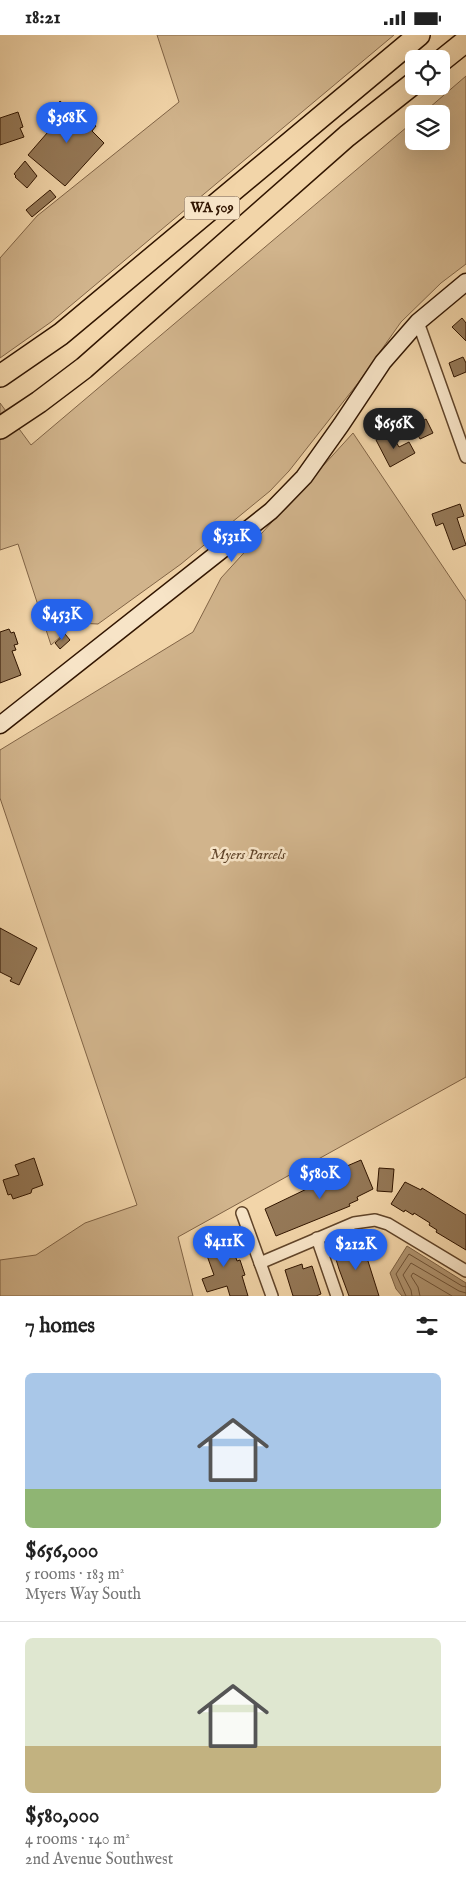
<!DOCTYPE html>
<meta charset="utf-8">
<style>
body{margin:0;font-family:"IM FELL English",serif;background:#f2f2f2;color:#222;height:100vh;display:flex;flex-direction:column;font-size:19px;white-space:nowrap}
*{box-sizing:border-box;margin:0}
p{font-size:16px;color:#767676}
.icon{flex:none;width:28px;height:28px;fill:none;stroke:currentColor;stroke-width:2;stroke-linecap:round;stroke-linejoin:round}
.map{position:relative;height:1261px;overflow:hidden}
.sheet{display:flex;flex-direction:column;background:#fff;flex:1}
.sheet>*{flex:none}
.controls{position:absolute;left:405px;top:15px;display:grid;gap:10px}
.controls a{display:grid;place-items:center;width:45px;height:45px;border-radius:8px;background:#fff;box-shadow:0 5px 20px #0002;font-size:25px}
.price{position:absolute;translate:-50% -42px;padding:0 11px;border-radius:18px;background:#2563eb;color:#fff;font-size:16px;line-height:32px;filter:drop-shadow(0 1px 2px #0008)}
.price::after{content:'';position:absolute;left:50%;top:30px;width:15px;height:11px;margin-left:-8px;background:inherit;clip-path:polygon(0 0,100% 0,50% 100%)}
.price.active{background:#222;color:#fff}
ul{padding:0;list-style:none}
li{display:grid;align-content:center;gap:10px;height:265px;padding:0 25px}
li+li{border-top:1px solid #e0e0e0}
li span{display:grid;place-items:center;height:155px;border-radius:8px;color:#555}
li>.icon{margin-inline-start:auto}
span .icon{width:90px;height:90px;fill:#fffc;stroke-width:1}
li b{font-size:21px}
h2{display:flex;justify-content:space-between;align-items:center;height:60px;padding:0 25px;font-size:21px}
.status{display:flex;justify-content:space-between;align-items:center;height:35px;padding:0 25px;background:#fff;direction:ltr}
.status svg{height:14px;fill:currentColor}
.map>svg:first-child{display:block}
</style>
<div class="status"><b>18:21</b><svg viewBox="0 0 49 12"><path d="M0 12V9h3v3zM5 12V6h3v6zM10 12V3h3v9zM15 12V0h3v12zM26 1h20v11H26zM47 4h2v5h-2z"/></svg></div>
<div class="map">
<svg width="466" height="1261" viewBox="0 0 466 1261">
<rect width="100%" height="100%" fill="#f2d5a9"/>
<filter id="stains"><feTurbulence type="fractalNoise" baseFrequency=".004" numOctaves="4"/><feColorMatrix values="0 0 0 0 .2 0 0 0 0 .09 0 0 0 0 .02 0 0 0 .5 -.17"/></filter>
<radialGradient id="worn" r=".72"><stop offset=".6" stop-color="#630" stop-opacity="0"/><stop offset="1" stop-color="#630" stop-opacity=".3"/></radialGradient>
<!-- green -->
<g fill="#d1b48c" stroke="#816446">
<polygon points="157,0 394,0 51,287 0,323 0,223 37,181 179,67"/>
<polygon points="466,41 466,229 441,248 401,287 358,348 289,436 270,456 181,529 98,589 76,588 51,610 18,509 0,515 0,368 31,410 414,86 414,106 441,106 441,79 422,79"/>
<polygon points="353,398 466,566 466,1042 178,1202 193,1261 0,1261 0,1225 36,1220 85,1188 137,1170 0,763 0,715 193,597 221,543"/>
</g>
<!-- water -->
<polygon fill="#b09470" stroke="#7d6143" points="407,1211 466,1248 466,1261 402,1261 396,1254 390,1238"/>
<g fill="none" stroke-linecap="round" stroke-linejoin="round">
<!-- shore -->
<g stroke="#705438" stroke-width="1">
<polyline points="406,1261 396,1239 409,1219 462,1251 466,1252"/>
<polyline points="412,1261 411,1255 403,1240 411,1228 459,1256 466,1258"/>
<polyline points="420,1261 418,1252 411,1241 413,1238 452,1261"/>
</g>
</g>
<!-- building -->
<g fill="#957958" stroke="#311500">
<polygon points="60,66 70,75 73,70 96,91 92,96 104,108 65,151 28,120 54,90 46,83"/>
<polygon points="18,77 23,92 20,93 24,102 0,110 0,83"/>
<polygon points="25,126 37,141 27,153 15,142 16,141 14,139"/>
<polygon points="50,155 56,162 32,182 26,175"/>
<polygon points="462,283 466,288 466,306 452,292"/>
<polygon points="463,322 466,328 466,337 454,342 449,328"/>
<polygon points="426,384 433,398 420,404 413,391"/>
<polygon points="391,398 399,412 409,407 415,418 390,432 376,405"/>
<polygon points="460,469 464,481 457,483 466,510 453,515 443,488 436,491 432,479"/>
<polygon points="9,594 11,598 14,597 18,609 14,610 16,615 12,616 21,640 0,648 0,597"/>
<polygon points="65,599 70,605 60,614 55,608"/>
<polygon points="0,893 37,913 19,950 10,946 12,943 0,937"/>
<polygon points="34,1123 43,1150 32,1154 31,1158 13,1164 11,1159 8,1160 3,1145 19,1140 15,1130"/>
<polygon points="361,1125 373,1154 357,1162 358,1165 349,1169 350,1171 276,1201 265,1174 315,1150 339,1142 349,1136 347,1131"/>
<polygon points="379,1133 394,1134 392,1157 377,1156"/>
<polygon points="405,1147 421,1155 422,1153 466,1180 466,1215 436,1197 437,1195 429,1190 430,1188 414,1178 413,1180 405,1175 404,1177 391,1169"/>
<polygon points="213,1200 217,1210 228,1206 230,1211 232,1211 237,1226 240,1225 245,1240 242,1241 248,1261 230,1261 227,1251 207,1257 202,1244 214,1240 201,1204"/>
<polygon points="360,1205 367,1223 379,1261 349,1261 339,1234 334,1218 343,1214 342,1211"/>
<polygon points="302,1229 303,1234 312,1231 321,1259 316,1261 293,1261 285,1235"/>
</g>
<g fill="none" stroke-linecap="round" stroke-linejoin="round">
<defs>
<g id="minor">
<polyline points="418,287 466,422"/>
<polyline points="242,1178 272,1261"/>
<polyline points="317,1203 337,1261"/>
<polyline points="260,1228 354,1188 375,1185 388,1189 466,1236"/>
</g>
<polyline id="secondary" points="0,690 271,476 304,442 341,390 383,327 418,287 466,247"/>
<g id="motorway">
<polyline points="441,26 466,6"/>
<polyline points="0,341 61,299 419,0"/>
<polyline points="0,393 39,367 84,333 347,101 414,48"/>
</g>
</defs>
<!-- minor casing -->
<use href="#minor" stroke="#61452a" stroke-width="14"/>
<!-- secondary casing -->
<use href="#secondary" stroke="#311500" stroke-width="19"/>
<!-- motorway casing -->
<use href="#motorway" stroke="#311500" stroke-width="24"/>
<!-- minor -->
<use href="#minor" stroke="#f7e4c7" stroke-width="11"/>
<!-- secondary -->
<use href="#secondary" stroke="#f7e4c7" stroke-width="16"/>
<!-- motorway -->
<use href="#motorway" stroke="#f2d5a9" stroke-width="21"/>
</g>
<g text-anchor="middle" dominant-baseline="central" stroke-width="5" stroke-linejoin="round" paint-order="stroke">
<!-- shield labels -->
<rect fill="#f7e4c7" stroke="#6c533c" stroke-width="1" x="184.5" y="161.5" width="55" height="23" rx="4"/>
<g font-size="14" font-weight="bold" fill="#311500">
<text x="212" y="173">WA 509</text>
</g>
<!-- park labels -->
<g font-size="15" font-style="italic" fill="#61452a" stroke="#f7e4c7">
<text x="248" y="819">Myers Parcels</text>
</g>
</g>
<rect width="100%" height="100%" filter="url(#stains)"/>
<rect width="100%" height="100%" fill="url(#worn)"/>
</svg>
<div class="controls">
<a><svg class="icon" aria-label="locate" viewBox="0 0 24 24"><circle cx="12" cy="12" r="6"/><path d="M12 2v4M12 18v4M2 12h4M18 12h4"/></svg></a>
<a><svg class="icon" aria-label="layers" viewBox="0 0 24 24"><path d="M12 4l9 5-9 5-9-5zM3 14l9 5 9-5"/></svg></a>
</div>
<b class="price" style="left:67px;top:109px">$368K</b>
<b class="price active" style="left:394px;top:415px">$656K</b>
<b class="price" style="left:232px;top:528px">$531K</b>
<b class="price" style="left:62px;top:606px">$453K</b>
<b class="price" style="left:320px;top:1165px">$580K</b>
<b class="price" style="left:224px;top:1233px">$411K</b>
<b class="price" style="left:356px;top:1236px">$212K</b>
</div>
<section class="sheet">
<h2>7 homes<svg class="icon" aria-label="filters" viewBox="0 0 24 24"><path d="M4 7h16M4 17h16"/><circle cx="9" cy="7" r="2"/><circle cx="15" cy="17" r="2"/></svg></h2>
<ul>
<li><span style="background:linear-gradient(#a9c7e8 75%,#8fb573 0)"><svg class="icon" aria-label="home" viewBox="0 0 24 24"><path d="M3 11l9-7 9 7M6 9v11h12V9"/></svg></span><div><b>$656,000</b><p>5 rooms · 183 m²</p><p>Myers Way South</p></div></li>
<li><span style="background:linear-gradient(#dfe7d0 70%,#c2b280 0)"><svg class="icon" aria-label="home" viewBox="0 0 24 24"><path d="M3 11l9-7 9 7M6 9v11h12V9"/></svg></span><div><b>$580,000</b><p>4 rooms · 140 m²</p><p>2nd Avenue Southwest</p></div></li>
</ul>
</section>
